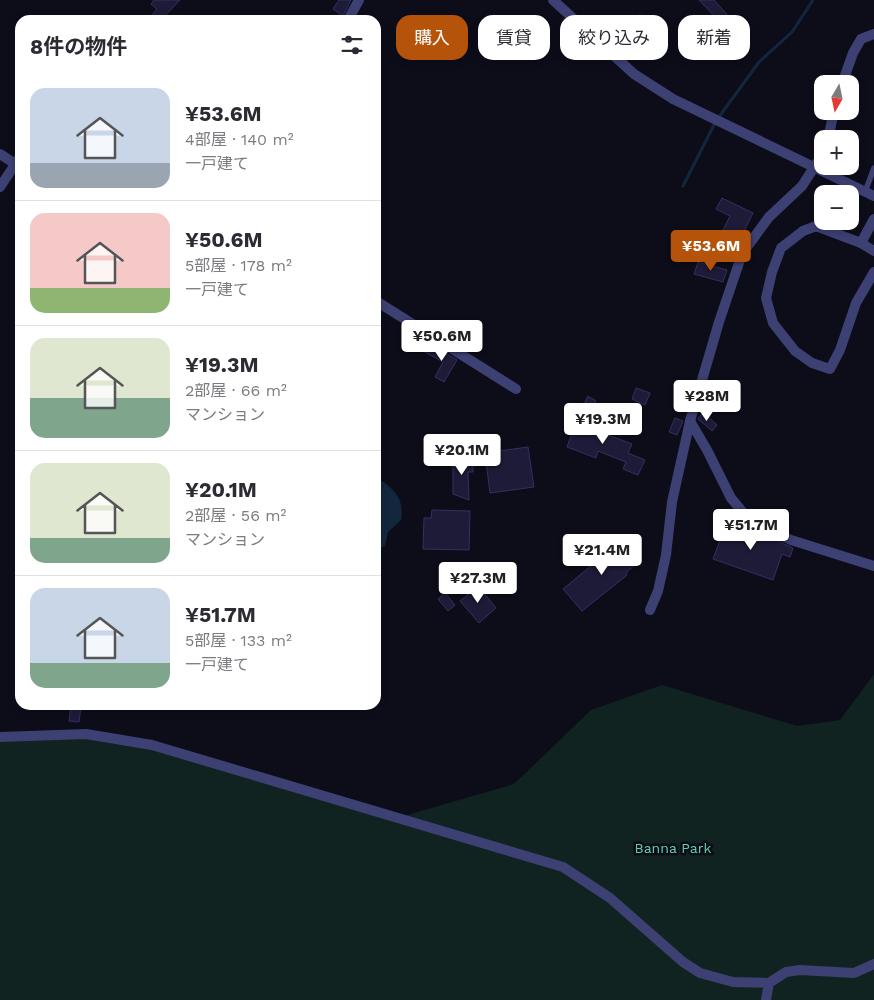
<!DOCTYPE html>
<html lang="ja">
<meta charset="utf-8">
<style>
body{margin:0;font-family:"Work Sans","Noto Sans JP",sans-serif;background:#f2f2f3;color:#2b2b33;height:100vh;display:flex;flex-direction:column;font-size:19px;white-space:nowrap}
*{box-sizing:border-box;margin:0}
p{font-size:16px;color:#7c7c81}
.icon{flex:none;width:28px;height:28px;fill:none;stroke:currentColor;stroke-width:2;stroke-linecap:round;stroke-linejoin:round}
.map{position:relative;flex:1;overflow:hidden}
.panel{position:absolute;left:15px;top:15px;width:366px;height:695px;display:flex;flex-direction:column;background:#fff;border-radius:15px;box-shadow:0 2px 8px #0003}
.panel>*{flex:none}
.banner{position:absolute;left:396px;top:15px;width:402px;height:45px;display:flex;gap:10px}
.needle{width:32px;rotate:189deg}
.tools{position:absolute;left:814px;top:75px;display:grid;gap:10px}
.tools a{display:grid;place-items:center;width:45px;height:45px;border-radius:10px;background:#fff;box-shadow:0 2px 8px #0003;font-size:25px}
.price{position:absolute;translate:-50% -42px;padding:0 11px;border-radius:5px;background:#fff;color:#222;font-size:16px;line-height:32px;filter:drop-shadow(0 1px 2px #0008)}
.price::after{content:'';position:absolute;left:50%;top:30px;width:15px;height:11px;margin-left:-8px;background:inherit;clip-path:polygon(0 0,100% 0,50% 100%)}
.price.current{background:#b45309;color:#fff}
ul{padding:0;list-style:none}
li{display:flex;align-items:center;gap:15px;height:125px;padding:0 15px}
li+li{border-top:1px solid #e1e1e2}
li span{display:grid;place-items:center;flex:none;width:140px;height:100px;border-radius:15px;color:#555}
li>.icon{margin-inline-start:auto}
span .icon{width:60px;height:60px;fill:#fffc;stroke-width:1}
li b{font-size:21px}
h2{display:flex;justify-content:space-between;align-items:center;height:60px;padding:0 15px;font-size:21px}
.tag{padding:0 18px;border-radius:15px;background:#fff;box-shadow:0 2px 8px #0003;font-size:18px;line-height:45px}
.tag.current{background:#b45309;color:#fff}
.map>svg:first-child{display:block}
</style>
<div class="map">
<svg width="874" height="1000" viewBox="0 0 874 1000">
<rect width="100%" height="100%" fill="#0d0d1a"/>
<!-- green -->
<polygon fill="#102320" points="874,674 874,1000 0,1000 0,737 86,734 152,745 397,818 514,784 591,710 662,685 797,726 840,720"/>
<!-- water -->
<path fill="#12273d" d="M376 477C393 488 405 498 401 520L388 532 385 546 376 550Z"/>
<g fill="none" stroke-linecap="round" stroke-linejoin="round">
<!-- stream -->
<polyline stroke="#12273d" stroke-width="3" points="683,186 716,121 759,62 792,32 813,0"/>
</g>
<!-- building -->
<g fill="#1e1b38" stroke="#342f62">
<polygon points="154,0 180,0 161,20 148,20 157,9 151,4"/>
<polygon points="339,0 351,0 343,16 333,9"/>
<polygon points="699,0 714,0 739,28 730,36 718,23 720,22"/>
<polygon points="639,15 655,17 653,34 637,33"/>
<polygon points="620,25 639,39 628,53 610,40"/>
<polygon points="722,198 753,213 739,241 722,232 730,216 716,209"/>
<polygon points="698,262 727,270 723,282 694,274"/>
<polygon points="429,344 457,360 444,382 435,377 443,362 425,352"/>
<polygon points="636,388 650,393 645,405 632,399"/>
<polygon points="588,396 596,401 591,410 583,406"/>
<polygon points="703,412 717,425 712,431 698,419"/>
<polygon points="675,418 683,421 677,435 669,432"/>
<polygon points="577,419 606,430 605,434 632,444 628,453 645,460 638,475 623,469 626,462 598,451 596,458 567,447"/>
<polygon points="528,447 534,487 490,493 485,453"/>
<polygon points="453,458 473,458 473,472 468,472 469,500 453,494"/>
<polygon points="432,510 470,511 469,550 423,549 424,518 431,518"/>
<polygon points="727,522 758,532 793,548 790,557 782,554 773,580 713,559"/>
<polygon points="626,538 638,543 631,558 639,561 626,573 627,575 582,611 563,589 608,552 616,562"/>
<polygon points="478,586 496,608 479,623 460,601"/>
<polygon points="445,593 455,605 448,611 438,599"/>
<polygon points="71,706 81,707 79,722 69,721"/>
</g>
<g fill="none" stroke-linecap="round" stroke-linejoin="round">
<!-- service -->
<polyline stroke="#3d4073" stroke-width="5.5" points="865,192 874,168"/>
<!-- minor -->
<g stroke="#3d4073" stroke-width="10">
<polyline points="553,0 634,74 673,99 874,196"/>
<polyline points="348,20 359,0"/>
<polyline points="842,84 853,53 861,39 874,34"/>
<polyline points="828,139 834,111"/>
<polyline points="0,154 20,167"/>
<polyline points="0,187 20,157"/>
<polyline points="861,243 874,219"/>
<polyline points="874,251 861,243 816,226 803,231 781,248 772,272 766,298 773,323 795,351 812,363 830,369 840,350 856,303 874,272"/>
<polyline points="376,301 516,389"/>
<polyline points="690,421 707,450 731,498 750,521 791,540 874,566"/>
<polyline points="650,610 658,591 666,555 672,502 690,421 719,322 742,254 769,217 802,186 822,155"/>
<polyline points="0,737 86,734 152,745 563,867 610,898 683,962 700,973 733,982 769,983"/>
</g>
<!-- tertiary -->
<polyline stroke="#3d4073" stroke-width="10" points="766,1000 769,983 786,972 800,970 854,973 874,964"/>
</g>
<g text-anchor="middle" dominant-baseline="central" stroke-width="5" stroke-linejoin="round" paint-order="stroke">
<!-- park labels -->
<g font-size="14" fill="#61cfa8" stroke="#0d0d1a">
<text x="673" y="848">Banna Park</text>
</g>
</g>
</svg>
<div class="tools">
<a><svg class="needle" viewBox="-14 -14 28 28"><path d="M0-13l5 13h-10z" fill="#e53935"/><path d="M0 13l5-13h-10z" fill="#7c7c81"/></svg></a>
<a>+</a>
<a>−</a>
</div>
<b class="price current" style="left:711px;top:272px">¥53.6M</b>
<b class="price" style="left:442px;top:362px">¥50.6M</b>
<b class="price" style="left:707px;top:422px">¥28M</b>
<b class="price" style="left:603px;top:445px">¥19.3M</b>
<b class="price" style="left:462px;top:476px">¥20.1M</b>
<b class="price" style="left:751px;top:551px">¥51.7M</b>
<b class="price" style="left:602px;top:576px">¥21.4M</b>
<b class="price" style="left:478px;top:604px">¥27.3M</b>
<div class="banner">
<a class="tag current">購入</a>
<a class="tag">賃貸</a>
<a class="tag">絞り込み</a>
<a class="tag">新着</a>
</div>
<section class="panel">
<h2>8件の物件<svg class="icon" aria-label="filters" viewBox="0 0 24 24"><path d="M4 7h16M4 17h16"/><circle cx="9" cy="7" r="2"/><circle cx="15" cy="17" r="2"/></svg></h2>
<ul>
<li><span style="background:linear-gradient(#c9d6e8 75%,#9aa5b1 0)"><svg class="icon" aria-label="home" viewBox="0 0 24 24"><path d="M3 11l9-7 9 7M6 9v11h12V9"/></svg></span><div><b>¥53.6M</b><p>4部屋 · 140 m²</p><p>一戸建て</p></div></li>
<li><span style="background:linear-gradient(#f6c9c9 75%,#8fb573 0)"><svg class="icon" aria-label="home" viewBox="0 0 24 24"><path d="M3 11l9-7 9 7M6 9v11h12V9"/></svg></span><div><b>¥50.6M</b><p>5部屋 · 178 m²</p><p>一戸建て</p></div></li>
<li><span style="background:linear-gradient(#dfe7d0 60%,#7fa58c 0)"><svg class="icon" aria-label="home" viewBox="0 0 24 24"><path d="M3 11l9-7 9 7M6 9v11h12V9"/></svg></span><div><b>¥19.3M</b><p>2部屋 · 66 m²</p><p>マンション</p></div></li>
<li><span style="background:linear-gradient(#dfe7d0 75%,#7fa58c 0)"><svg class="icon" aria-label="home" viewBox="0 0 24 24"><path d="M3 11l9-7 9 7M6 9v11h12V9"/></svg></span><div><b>¥20.1M</b><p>2部屋 · 56 m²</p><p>マンション</p></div></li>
<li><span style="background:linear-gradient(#c9d6e8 75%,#7fa58c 0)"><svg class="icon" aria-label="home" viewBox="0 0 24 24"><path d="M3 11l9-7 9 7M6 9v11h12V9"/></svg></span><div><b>¥51.7M</b><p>5部屋 · 133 m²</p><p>一戸建て</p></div></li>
</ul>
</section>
</div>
